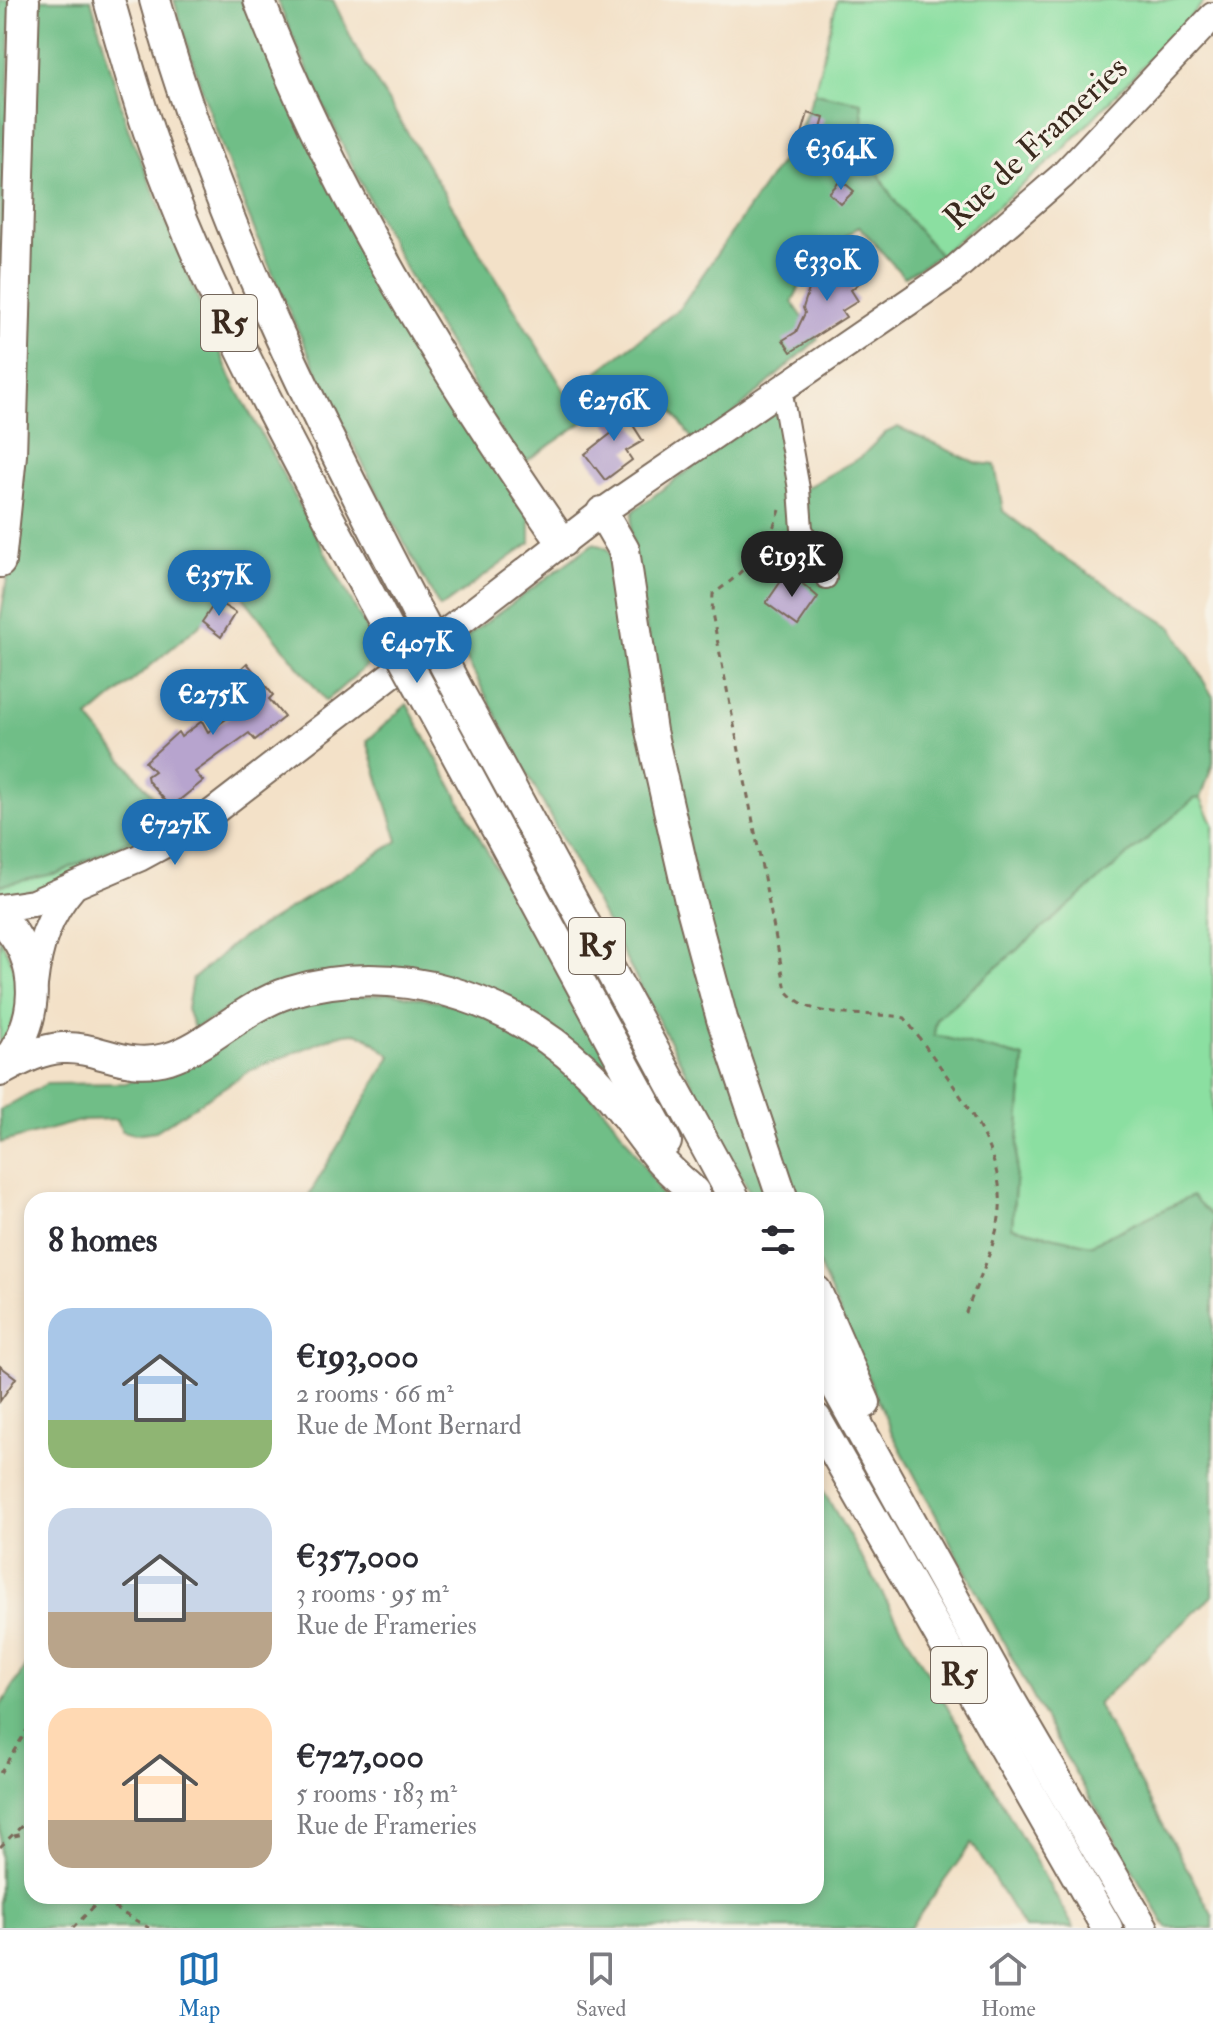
<!DOCTYPE html>
<meta charset="utf-8">
<style>
body{margin:0;font-family:"IM FELL Double Pica",serif;background:#f7f7f7;color:#2b2b33;height:100vh;display:flex;flex-direction:column;font-size:30px;white-space:nowrap}
*{box-sizing:border-box;margin:0}
p{font-size:26px;color:#7c7c81}
.icon{flex:none;width:44px;height:44px;fill:none;stroke:currentColor;stroke-width:2;stroke-linecap:round;stroke-linejoin:round}
.map{position:relative;flex:1;overflow:hidden}
.sheet{position:absolute;left:24px;top:1192px;width:800px;height:712px;display:flex;flex-direction:column;background:#fff;border-radius:24px;box-shadow:0 4px 12px #0003}
.sheet>*{flex:none}
.price{position:absolute;translate:-50% -68px;padding:0 18px;border-radius:28px;background:#1f6fb2;color:#fff;font-size:26px;line-height:52px;filter:drop-shadow(0 2px 4px #0008)}
.price::after{content:'';position:absolute;left:50%;top:48px;width:24px;height:18px;margin-left:-12px;background:inherit;clip-path:polygon(0 0,100% 0,50% 100%)}
.price.active{background:#222;color:#fff}
ul{padding:0;list-style:none}
li{display:flex;align-items:center;gap:24px;height:200px;padding:0 24px}
li span{display:grid;place-items:center;flex:none;width:224px;height:160px;border-radius:24px;color:#555}
li>.icon{margin-inline-start:auto}
span .icon{width:96px;height:96px;fill:#fffc;stroke-width:1}
li b{font-size:34px}
h2{display:flex;justify-content:space-between;align-items:center;height:96px;padding:0 24px;font-size:34px}
.menu{display:flex;justify-content:space-around;align-items:center;height:112px;border-top:2px solid #e1e1e2;background:#fff;font-size:22px;color:#7c7c81}
.menu a{display:grid;justify-items:center;gap:4px}
.menu .active{color:#1f6fb2}
.map>svg:first-child{display:block}
</style>
<div class="map">
<svg width="1213" height="1928" viewBox="0 0 1213 1928">
<rect width="100%" height="100%" fill="#f7f3e8"/>
<filter id="ink" filterUnits="userSpaceOnUse"><feTurbulence type="fractalNoise" baseFrequency=".0125" numOctaves="2"/><feDisplacementMap in="SourceGraphic" scale="16" xChannelSelector="R" yChannelSelector="G"/><feConvolveMatrix kernelMatrix="1 2 1 2 8 2 1 2 1" color-interpolation-filters="sRGB"/></filter>
<filter id="wash" filterUnits="userSpaceOnUse"><feTurbulence type="fractalNoise" baseFrequency=".006" numOctaves="4" result="noise"/><feDisplacementMap in="SourceGraphic" scale="32" xChannelSelector="R" yChannelSelector="G"/><feGaussianBlur stdDeviation="1.8" result="paint"/><feColorMatrix in="noise" values="0 0 0 0 0 0 0 0 0 0 0 0 0 0 0 0 0 1.4 0 .05"/><feComposite in="paint" operator="in"/></filter>
<g filter="url(#wash)">
<rect width="100%" height="100%" fill="#f3e1c8"/>
<!-- green -->
<g fill="#8bdfa1" stroke="#638460" stroke-width="2">
<path d="M837 0H1206L1062 151 940 255C894 205 867 173 861 102L814 93Z"/>
<polygon points="1194,798 1201,798 1213,824 1213,1217 1192,1197 1090,1245 1012,1227 1024,1058 934,1036 936,1019"/>
<polygon points="166,823 167,827 44,887 0,899 0,884 58,873"/>
<path d="M0 937C26 991 26 995 0 1049Z"/>
</g>
<!-- forest -->
<g fill="#70be87" stroke="#567452" stroke-width="2">
<polygon points="0,0 11,0 0,353"/>
<polygon points="35,0 91,0 128,129 231,378 380,654 326,701 239,592 88,718 173,820 58,873 3,885 0,884 0,621 16,525"/>
<path d="M174 0H249L530 516V543L440 608C331 412 236 216 174 0Z"/>
<path d="M277 0H333L357 50 567 395 679 309 797 138 814 93 861 102C866 172 895 205 940 255L904 277 859 226 810 266 792 302 818 339 697 446 649 377 521 465C484 402 444 340 409 275 360 186 317 94 277 0Z"/>
<polygon points="776,406 798,492 861,457 885,433 898,427 976,463 995,465 1003,511 1057,553 1173,628 1213,697 1213,763 1201,798 1194,799 936,1019 934,1035 1024,1058 1012,1227 1090,1245 1192,1196 1213,1217 1213,1595 1097,1704 1213,1916 1213,1928 1167,1928 1056,1740 892,1433 816,1258 816,1200 794,1200 733,1010 691,860 636,576 631,530 633,511"/>
<polygon points="594,543 608,549 614,564 775,1200 754,1200 458,643"/>
<polygon points="407,704 519,910 532,920 615,1072 607,1080 473,990 263,993 194,1028 187,1009 192,980 234,943 398,841 367,741"/>
<path d="M391 993C415 998 442 1000 464 1008 555 1042 619 1116 664 1200H306L391 1056 366 1036 354 1033 338 1035 251 1070 156 1131 135 1134 122 1131 117 1119 84 1120 0 1143V1110L46 1084 126 1083 191 1060 266 1015 306 1003Z"/>
<polygon points="816,1478 1074,1928 1024,1928 972,1843 910,1928 0,1928 0,1708 32,1655 32,1896 816,1896"/>
</g>
<g id="blocks">
<!-- building -->
<g fill="#b7a4ce">
<polygon points="808,113 824,118 816,146 800,141"/>
<polygon points="841,180 854,191 841,204 829,193"/>
<polygon points="857,258 871,273 851,290 858,301 842,311 846,317 791,352 783,340 796,332 805,313 803,308 814,274 823,265 839,283"/>
<polygon points="609,402 616,412 622,408 643,441 626,451 632,460 605,480 585,454 613,432 597,410"/>
<polygon points="788,571 818,597 798,626 766,603"/>
<polygon points="216,601 236,613 221,637 202,622"/>
<polygon points="247,663 273,695 269,699 284,717 255,740 249,733 195,772 203,781 171,807 148,781 147,776 154,771 145,762 178,732 181,737 202,721 208,732 236,712 215,694"/>
<polygon points="0,1366 16,1378 0,1401"/>
</g>
</g>
</g>
<g filter="url(#ink)">
<use href="#blocks" fill-opacity="0" stroke="#7b6a5a" stroke-width="2"/>
<g fill="none" stroke-linecap="round" stroke-linejoin="round">
<defs>
<polyline id="minor" points="781,388 799,489 802,529 826,578"/>
<g id="major">
<polyline points="0,908 33,903 139,858 187,832 602,512 948,275 1062,176 1213,16"/>
<path d="M34 985C38 947 48 916 74 886"/>
</g>
<g id="highway">
<path d="M109 0C125 56 141 113 162 168 222 328 308 478 388 629"/>
<path d="M155 0C214 215 313 413 416 610"/>
<path d="M259 0C334 193 444 372 562 542"/>
<polyline points="602,512 624,550 651,731 690,901 722,1019 783,1200"/>
<polyline points="0,562 11,455 24,0"/>
<polyline points="459,692 735,1200"/>
<polyline points="432,709 666,1142"/>
<path d="M0 918C44 960 41 1026 0 1069"/>
<path d="M0 1071C19 1061 40 1049 62 1048 101 1046 124 1071 169 1058 209 1046 244 1006 290 992 396 960 507 996 586 1070 613 1095 632 1125 655 1154 666 1168 681 1180 694 1192"/>
<polyline points="816,1291 865,1403"/>
<polyline points="816,1350 1010,1700 1143,1928"/>
<polyline points="816,1419 1107,1928"/>
</g>
</defs>
<!-- minor casing -->
<use href="#minor" stroke="#7b6a5a" stroke-width="24"/>
<!-- major casing -->
<use href="#major" stroke="#7b6a5a" stroke-width="30"/>
<!-- highway casing -->
<use href="#highway" stroke="#7b6a5a" stroke-width="34"/>
<!-- path -->
<g stroke="#7b6a5a" stroke-width="3" stroke-dasharray="6 6" stroke-linecap="butt">
<path d="M780 510C768 547 744 573 713 594L712 613 786 990C816 1025 865 1009 905 1018 940 1069 1005 1141 1000 1209 997 1245 977 1282 965 1315"/>
<polyline points="0,1773 32,1722"/>
<polyline points="14,1836 32,1832"/>
<polyline points="0,1847 32,1816"/>
<polyline points="93,1896 149,1928"/>
<polyline points="73,1928 99,1901 113,1896"/>
</g>
<!-- minor -->
<use href="#minor" stroke="#fff" stroke-width="20"/>
<!-- major -->
<use href="#major" stroke="#fff" stroke-width="26"/>
<!-- highway -->
<use href="#highway" stroke="#fff" stroke-width="30"/>
<defs>
<g id="highway-bridge">
<polyline points="416,610 459,692"/>
<polyline points="388,629 432,709"/>
</g>
</defs>
<!-- highway-bridge casing -->
<use href="#highway-bridge" stroke="#7b6a5a" stroke-width="34" stroke-linecap="butt"/>
<!-- highway-bridge -->
<use href="#highway-bridge" stroke="#fff" stroke-width="30"/>
</g>
</g>
<g text-anchor="middle" dominant-baseline="central" stroke-width="6" stroke-linejoin="round" paint-order="stroke">
<!-- shield labels -->
<g fill="#f7f3e8" stroke="#73665b" stroke-width="2">
<rect x="201" y="295" width="56" height="56" rx="6"/>
<rect x="569" y="918" width="56" height="56" rx="6"/>
<rect x="931" y="1647" width="56" height="56" rx="6"/>
</g>
<g font-size="32" font-weight="bold" fill="#3b2a1e">
<text x="229" y="323">R5</text>
<text x="597" y="946">R5</text>
<text x="959" y="1675">R5</text>
</g>
<!-- street labels -->
<g font-size="34" fill="#3b2a1e" stroke="#f7f3e8">
<text transform="translate(1036 143) rotate(-43)">Rue de Frameries</text>
</g>
</g>
</svg>
<b class="price" style="left:841px;top:192px">€364K</b>
<b class="price" style="left:827px;top:303px">€330K</b>
<b class="price" style="left:614px;top:443px">€276K</b>
<b class="price active" style="left:792px;top:599px">€193K</b>
<b class="price" style="left:219px;top:618px">€357K</b>
<b class="price" style="left:417px;top:685px">€407K</b>
<b class="price" style="left:213px;top:737px">€275K</b>
<b class="price" style="left:175px;top:867px">€727K</b>
<section class="sheet">
<h2>8 homes<svg class="icon" aria-label="filters" viewBox="0 0 24 24"><path d="M4 7h16M4 17h16"/><circle cx="9" cy="7" r="2"/><circle cx="15" cy="17" r="2"/></svg></h2>
<ul>
<li><span style="background:linear-gradient(#a9c7e8 70%,#8fb573 0)"><svg class="icon" aria-label="home" viewBox="0 0 24 24"><path d="M3 11l9-7 9 7M6 9v11h12V9"/></svg></span><div><b>€193,000</b><p>2 rooms · 66 m²</p><p>Rue de Mont Bernard</p></div></li>
<li><span style="background:linear-gradient(#c9d6e8 65%,#b9a48a 0)"><svg class="icon" aria-label="home" viewBox="0 0 24 24"><path d="M3 11l9-7 9 7M6 9v11h12V9"/></svg></span><div><b>€357,000</b><p>3 rooms · 95 m²</p><p>Rue de Frameries</p></div></li>
<li><span style="background:linear-gradient(#ffd9b3 70%,#b9a48a 0)"><svg class="icon" aria-label="home" viewBox="0 0 24 24"><path d="M3 11l9-7 9 7M6 9v11h12V9"/></svg></span><div><b>€727,000</b><p>5 rooms · 183 m²</p><p>Rue de Frameries</p></div></li>
</ul>
</section>
</div>
<nav class="menu">
<a class="active"><svg class="icon" aria-label="map" viewBox="0 0 24 24"><path d="M3 6l6-2 6 2 6-2v14l-6 2-6-2-6 2zM9 4v14M15 6v14"/></svg>Map</a>
<a><svg class="icon" aria-label="saved" viewBox="0 0 24 24"><path d="M7 4h10v16l-5-4-5 4z"/></svg>Saved</a>
<a><svg class="icon" aria-label="home" viewBox="0 0 24 24"><path d="M3 11l9-7 9 7M6 9v11h12V9"/></svg>Home</a>
</nav>
